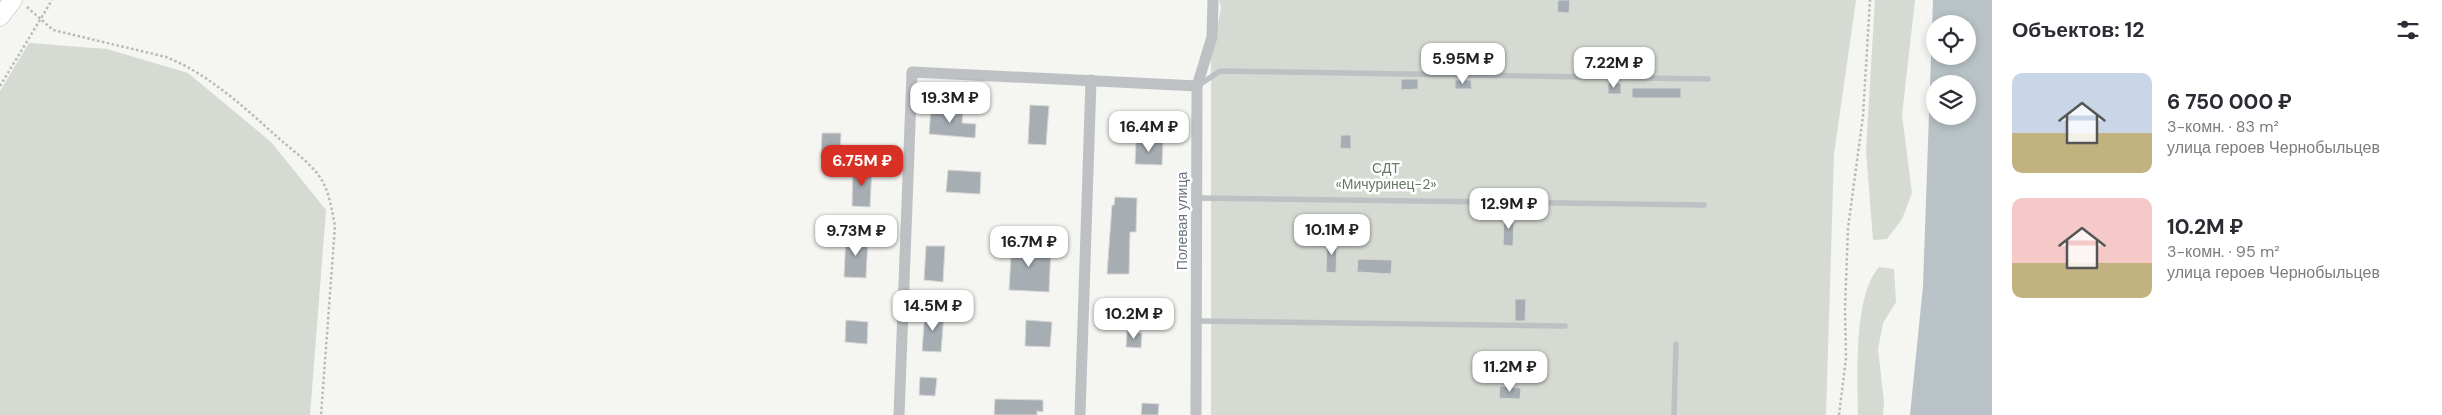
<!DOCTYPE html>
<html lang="ru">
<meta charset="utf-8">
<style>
body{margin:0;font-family:"DM Sans",sans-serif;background:#f2f2f3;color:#2b2b33;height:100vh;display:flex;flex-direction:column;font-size:19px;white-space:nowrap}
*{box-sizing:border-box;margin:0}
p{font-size:16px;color:#7c7c81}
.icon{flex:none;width:28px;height:28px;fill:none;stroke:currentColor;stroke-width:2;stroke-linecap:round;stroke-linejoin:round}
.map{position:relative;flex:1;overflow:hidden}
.panel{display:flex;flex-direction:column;background:#fff;width:450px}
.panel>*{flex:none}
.fabs{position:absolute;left:1926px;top:15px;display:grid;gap:10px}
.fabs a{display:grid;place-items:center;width:50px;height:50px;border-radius:50%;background:#fff;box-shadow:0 2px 8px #0003;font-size:25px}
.price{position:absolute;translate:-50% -42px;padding:0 11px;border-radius:10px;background:#fff;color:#222;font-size:16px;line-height:32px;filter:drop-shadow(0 1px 2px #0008)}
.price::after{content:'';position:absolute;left:50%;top:30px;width:15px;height:11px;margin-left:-8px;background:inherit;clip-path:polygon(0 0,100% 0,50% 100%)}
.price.selected{background:#d93025;color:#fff}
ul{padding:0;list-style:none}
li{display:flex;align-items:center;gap:15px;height:125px;padding:0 20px}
li span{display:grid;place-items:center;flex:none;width:140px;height:100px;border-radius:10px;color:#555}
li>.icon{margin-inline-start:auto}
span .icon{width:60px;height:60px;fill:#fffc;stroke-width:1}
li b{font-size:21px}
h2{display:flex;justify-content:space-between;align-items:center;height:60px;padding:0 20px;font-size:21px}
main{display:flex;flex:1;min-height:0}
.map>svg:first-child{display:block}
</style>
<main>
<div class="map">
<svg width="1992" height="415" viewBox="0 0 1992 415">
<rect width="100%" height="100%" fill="#f5f5f2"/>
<!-- green -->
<g fill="#d5dad2">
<polygon points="1219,0 1856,0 1834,154 1826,415 1211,415 1211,58 1221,8"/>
<polygon points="1875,0 1915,0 1902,115 1912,193 1902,219 1887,239 1873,240 1866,150"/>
<polygon points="29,43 107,49 188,73 271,142 326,210 310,415 0,415 0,91"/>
<path d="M1879 267 1894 269 1896 302 1883 323 1878 349 1884 402 1883 415H1858C1858 376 1853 297 1879 267Z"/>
</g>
<!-- water -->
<path fill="#b8c2c7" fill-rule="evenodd" d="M1933 0H1992V415H1910L1923 286ZM1935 24H1968V56H1935ZM1935 84H1968V116H1935Z"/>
<!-- building -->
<g fill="#a7aeb3" stroke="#d7d7d5">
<polygon points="1558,0 1570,0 1569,13 1557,12"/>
<polygon points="1401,79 1418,79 1418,89 1401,90"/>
<polygon points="1455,80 1471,80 1472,89 1455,89"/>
<rect x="1608" y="83" width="13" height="11"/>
<rect x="1632" y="88" width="49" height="10"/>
<polygon points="1030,105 1049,106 1046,145 1028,144"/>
<polygon points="931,108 963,111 962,123 976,124 975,138 929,134"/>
<polygon points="822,133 841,133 840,158 821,158"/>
<polygon points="1341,135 1351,135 1351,149 1340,148"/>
<polygon points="1136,141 1163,142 1162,165 1135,164"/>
<polygon points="853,167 872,167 870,207 852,206"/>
<polygon points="948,170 981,172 980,194 946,192"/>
<polygon points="1115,197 1137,198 1136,232 1130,232 1129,274 1107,274 1112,205 1114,205"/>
<polygon points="1504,213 1514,214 1513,246 1503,245"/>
<polygon points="846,236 868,237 866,278 844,277"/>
<polygon points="1327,240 1337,241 1336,273 1326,272"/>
<polygon points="1006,245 1051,247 1049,292 1009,290 1011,256 1005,256"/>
<polygon points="926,246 945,246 943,282 924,280"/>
<polygon points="1358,259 1392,260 1391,274 1357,272"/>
<polygon points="1515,299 1526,299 1525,321 1515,321"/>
<polygon points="925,311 944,313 941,352 922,351"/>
<polygon points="846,320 868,322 867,344 845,342"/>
<polygon points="1026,320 1052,322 1050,347 1025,346"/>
<polygon points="1127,331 1142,333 1141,348 1126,347"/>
<polygon points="920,377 937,378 935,396 919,395"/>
<polygon points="1500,386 1521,388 1520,399 1499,398"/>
<polygon points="995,399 1043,400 1043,412 1037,411 1037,415 994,415"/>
<polygon points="1142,403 1159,404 1158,415 1141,415"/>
</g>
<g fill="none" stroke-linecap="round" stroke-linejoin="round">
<defs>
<polyline id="primary" points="0,17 13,0"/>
</defs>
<!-- primary casing -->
<use href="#primary" stroke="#b0b5b8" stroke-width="19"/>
<!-- path -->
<g stroke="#b7babc" stroke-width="2.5" stroke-dasharray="2.5 2.5" stroke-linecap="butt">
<path d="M27 7 53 30 166 57C211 75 247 110 283 142 297 154 314 166 323 182 330 196 332 211 335 226L321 415"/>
<polyline points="0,86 52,0"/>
<polyline points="1839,415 1846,358 1845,308 1848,228 1863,116 1870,0"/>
</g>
<!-- lane -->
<g stroke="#bdc1c4" stroke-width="5.5">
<polyline points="1199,85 1220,71 1708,79"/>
<polyline points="1198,198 1704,205"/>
<polyline points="1196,321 1565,326"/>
<polyline points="1674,415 1676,344"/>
</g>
<!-- street -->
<g stroke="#bdc1c4" stroke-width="11">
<polyline points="899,415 912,72 1197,86"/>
<polyline points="1080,415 1091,80"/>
<polyline points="1196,415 1197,86 1212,37 1213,0"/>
</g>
<!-- primary -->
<use href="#primary" stroke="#fff" stroke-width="18"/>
</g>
<g text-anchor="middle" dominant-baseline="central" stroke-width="5" stroke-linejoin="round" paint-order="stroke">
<!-- park labels -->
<g font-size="14" fill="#697865" stroke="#fff">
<text x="1386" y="168">СДТ<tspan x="1386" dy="16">«Мичуринец-2»</tspan></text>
</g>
<!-- street labels -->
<g font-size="14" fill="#677581" stroke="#fff">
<text transform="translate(1182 221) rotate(-90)">Полевая улица</text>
</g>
</g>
</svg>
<div class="fabs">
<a><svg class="icon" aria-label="locate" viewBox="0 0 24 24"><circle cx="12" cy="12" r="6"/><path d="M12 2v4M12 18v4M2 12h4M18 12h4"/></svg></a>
<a><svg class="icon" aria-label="layers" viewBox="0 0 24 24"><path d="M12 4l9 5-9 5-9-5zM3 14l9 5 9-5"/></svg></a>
</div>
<b class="price" style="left:1463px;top:85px">5.95M ₽</b>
<b class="price" style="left:1614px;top:89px">7.22M ₽</b>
<b class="price" style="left:950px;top:124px">19.3M ₽</b>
<b class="price" style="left:1149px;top:153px">16.4M ₽</b>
<b class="price selected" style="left:862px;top:187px">6.75M ₽</b>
<b class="price" style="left:1509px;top:230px">12.9M ₽</b>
<b class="price" style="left:1332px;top:256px">10.1M ₽</b>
<b class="price" style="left:856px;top:257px">9.73M ₽</b>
<b class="price" style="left:1029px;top:268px">16.7M ₽</b>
<b class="price" style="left:933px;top:332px">14.5M ₽</b>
<b class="price" style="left:1134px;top:340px">10.2M ₽</b>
<b class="price" style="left:1510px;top:393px">11.2M ₽</b>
</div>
<section class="panel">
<h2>Объектов: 12<svg class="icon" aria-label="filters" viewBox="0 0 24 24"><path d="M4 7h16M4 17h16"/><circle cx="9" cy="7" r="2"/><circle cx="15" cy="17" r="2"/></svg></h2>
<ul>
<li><span style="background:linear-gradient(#c9d6e8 60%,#c2b280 0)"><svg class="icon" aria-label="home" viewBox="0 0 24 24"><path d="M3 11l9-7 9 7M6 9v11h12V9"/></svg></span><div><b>6 750 000 ₽</b><p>3-комн. · 83 m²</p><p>улица героев Чернобыльцев</p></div></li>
<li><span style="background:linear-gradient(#f6c9c9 65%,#c2b280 0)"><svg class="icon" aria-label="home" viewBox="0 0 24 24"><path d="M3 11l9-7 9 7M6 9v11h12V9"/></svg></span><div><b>10.2M ₽</b><p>3-комн. · 95 m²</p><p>улица героев Чернобыльцев</p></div></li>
</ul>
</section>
</main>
